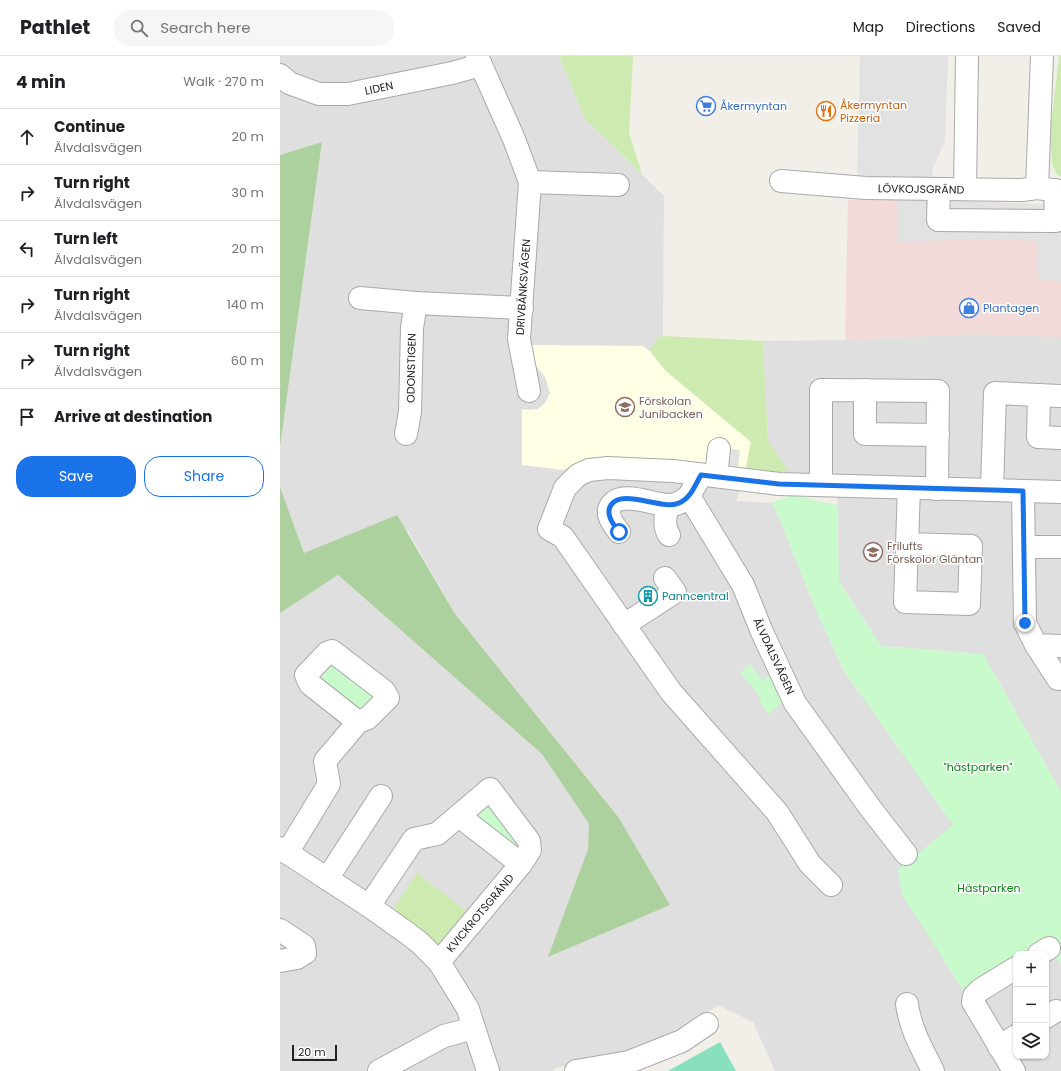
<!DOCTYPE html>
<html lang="en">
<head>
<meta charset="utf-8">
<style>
  :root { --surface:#fff; --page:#f6f6f6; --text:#202124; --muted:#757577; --line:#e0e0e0; --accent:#1a73e8 }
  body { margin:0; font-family:Poppins,sans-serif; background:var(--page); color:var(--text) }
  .controls { position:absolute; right:12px; bottom:12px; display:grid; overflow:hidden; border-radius:8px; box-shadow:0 1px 3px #0004 }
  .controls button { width:36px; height:36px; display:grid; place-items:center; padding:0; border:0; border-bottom:1px solid var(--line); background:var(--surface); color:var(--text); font:20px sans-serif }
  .scale { position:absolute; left:12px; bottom:10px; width:45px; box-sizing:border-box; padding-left:4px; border:2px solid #222; border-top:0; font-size:11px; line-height:14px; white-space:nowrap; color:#222; -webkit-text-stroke:3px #fff; paint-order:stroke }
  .stop { position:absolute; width:12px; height:12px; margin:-9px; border:3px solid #1a73e8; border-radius:50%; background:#fff }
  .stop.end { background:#1a73e8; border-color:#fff; box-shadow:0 1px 4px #0008 }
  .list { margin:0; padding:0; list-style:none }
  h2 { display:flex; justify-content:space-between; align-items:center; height:52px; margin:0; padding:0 16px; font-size:17px }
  h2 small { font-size:13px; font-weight:400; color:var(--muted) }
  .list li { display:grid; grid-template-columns:26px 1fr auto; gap:12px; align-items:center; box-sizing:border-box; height:56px; padding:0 16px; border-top:1px solid var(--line) }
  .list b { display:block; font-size:15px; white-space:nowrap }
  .list p { margin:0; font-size:13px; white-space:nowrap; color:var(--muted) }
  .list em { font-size:13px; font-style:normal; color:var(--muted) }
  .actions { display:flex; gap:8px; padding:12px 16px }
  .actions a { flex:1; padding:9px 0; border:1px solid var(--accent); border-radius:16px; text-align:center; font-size:14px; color:var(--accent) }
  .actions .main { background:var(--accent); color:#fff }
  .icon { flex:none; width:22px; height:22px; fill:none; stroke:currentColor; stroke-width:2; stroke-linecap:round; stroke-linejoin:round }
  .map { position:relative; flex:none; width:781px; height:1015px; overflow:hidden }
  header { display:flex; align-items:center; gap:24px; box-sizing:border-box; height:56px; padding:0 20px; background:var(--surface); border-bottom:1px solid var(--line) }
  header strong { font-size:19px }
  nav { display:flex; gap:22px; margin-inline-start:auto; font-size:14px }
  .search { width:280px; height:36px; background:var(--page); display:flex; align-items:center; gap:10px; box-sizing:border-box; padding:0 14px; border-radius:16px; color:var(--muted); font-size:15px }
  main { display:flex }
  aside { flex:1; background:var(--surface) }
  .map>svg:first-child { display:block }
  .residential { fill:#e0dfdf }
  .commercial { fill:#f2dad9 }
  .education { fill:#ffffe5 }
  .grass { fill:#cdebb0 }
  .forest { fill:#add19e }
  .park { fill:#c8facc }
  .pitch { fill:#88e0be }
  .parking { fill:#e2e2e2 }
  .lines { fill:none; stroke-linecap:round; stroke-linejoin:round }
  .minor-casing { stroke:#a9a9a9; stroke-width:24 }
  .minor { stroke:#fff; stroke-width:22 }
  .route { stroke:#1a73e8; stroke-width:5 }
  .labels { text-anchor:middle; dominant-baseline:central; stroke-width:3; stroke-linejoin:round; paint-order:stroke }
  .street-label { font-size:11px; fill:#222; stroke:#fff }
  .food-label { font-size:11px; fill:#c56008; stroke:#fff; text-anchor:start }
  .shop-label { font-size:11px; fill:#366cbe; stroke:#fff; text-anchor:start }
  .education-label { font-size:11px; fill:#785e54; stroke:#fff; text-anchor:start }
  .culture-label { font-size:11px; fill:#0d838f; stroke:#fff; text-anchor:start }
  .park-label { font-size:11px; fill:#0c8416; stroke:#fff }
</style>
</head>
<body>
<header>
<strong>Pathlet</strong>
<div class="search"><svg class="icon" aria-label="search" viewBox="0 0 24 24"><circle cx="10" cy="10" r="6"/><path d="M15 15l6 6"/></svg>Search here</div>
<nav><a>Map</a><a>Directions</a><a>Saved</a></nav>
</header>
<main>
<aside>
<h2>4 min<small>Walk · 270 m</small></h2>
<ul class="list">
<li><svg class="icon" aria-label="ahead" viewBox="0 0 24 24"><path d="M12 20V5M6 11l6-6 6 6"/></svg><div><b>Continue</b><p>Älvdalsvägen</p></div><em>20 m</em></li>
<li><svg class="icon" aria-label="right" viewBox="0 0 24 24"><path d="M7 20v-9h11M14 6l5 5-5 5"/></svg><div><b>Turn right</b><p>Älvdalsvägen</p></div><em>30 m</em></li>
<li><svg class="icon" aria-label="left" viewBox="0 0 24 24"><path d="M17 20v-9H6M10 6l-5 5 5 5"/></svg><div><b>Turn left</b><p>Älvdalsvägen</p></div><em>20 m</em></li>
<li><svg class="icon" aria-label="right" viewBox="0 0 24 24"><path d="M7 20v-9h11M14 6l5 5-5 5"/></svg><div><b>Turn right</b><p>Älvdalsvägen</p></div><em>140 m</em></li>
<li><svg class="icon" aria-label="right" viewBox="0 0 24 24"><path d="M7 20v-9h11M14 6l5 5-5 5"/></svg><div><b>Turn right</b><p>Älvdalsvägen</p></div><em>60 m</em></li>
<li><svg class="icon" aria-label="arrive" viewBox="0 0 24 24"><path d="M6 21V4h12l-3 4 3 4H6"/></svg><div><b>Arrive at destination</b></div></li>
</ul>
<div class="actions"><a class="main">Save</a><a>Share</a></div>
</aside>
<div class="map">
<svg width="781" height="1015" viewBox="0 0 781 1015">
  <rect width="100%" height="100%" fill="#f2efe9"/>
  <!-- residential -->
  <g class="residential">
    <path d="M0,0H279L305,63L384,140L383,280L377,282L370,295L465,416L456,445L491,447L498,459L536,554L564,615L674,769L618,814L736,910V1000H766V898L769,892L781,909V1015H495L473,966L438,949L378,992L276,1012L274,1015H0V557L58,519L262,698L309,768L308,793L269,901L339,762L175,558L128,475L24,497L0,431V391L42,87L0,99Z"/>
    <path d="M693,278L781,281V736L703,598L601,590L559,526L557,430L516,428L488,385L483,285L565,284Z"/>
  </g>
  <!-- commercial -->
  <path class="commercial" d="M635,143L781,149V281L693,278L565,284L568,144Z"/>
  <!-- education -->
  <path class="education" d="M248,289L362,290L370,295L386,315L471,386L465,416L302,407L283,414L242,409V353L250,354L258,353L265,347L270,337L265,321L251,304Z"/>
  <!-- grass -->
  <g class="grass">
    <path d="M279,0H353L349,77L362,118L305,63Z"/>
    <path d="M779,0H781V121L776,117L772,108L770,77Z"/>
    <path d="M383,280L483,285L488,385L509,416H465L471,386L386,315L370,295L377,282Z"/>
    <path d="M137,817L194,861L162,899L111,856Z"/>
  </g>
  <!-- forest -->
  <g class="forest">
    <path d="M42,86L0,391V99Z"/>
    <path d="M0,431L24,497L117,459L175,558L339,762L390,849L268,901L308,793L309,768L262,698L58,519L0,557Z"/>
  </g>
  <!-- park -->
  <g class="park">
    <path d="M512,439L557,449L559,526L601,590L703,598L781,736V909L769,892L758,898H736V910L685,937L622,839L618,814L673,769L564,615L536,554L498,459L491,447Z"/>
    <path d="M46,601L100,640L83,659L34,624Z"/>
    <path d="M470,608L483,624L489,619L498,630L494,633L504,645L489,658L479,646L482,643L460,617Z"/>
    <path d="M207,743L245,790L240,798L189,762Z"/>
  </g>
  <!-- pitch -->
  <path class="pitch" d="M440,986L456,1015H388Z"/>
  <!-- parking -->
  <g class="parking">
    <path d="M580,0H668L665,85L653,112L652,125L577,123Z"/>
    <path d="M618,143L781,149V225L757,224V185L730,183L618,185Z"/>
    <path d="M450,393L460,394L458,411L448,409Z"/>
    <path d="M125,807L136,814L110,852L99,845Z"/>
  </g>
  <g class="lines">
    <defs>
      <g id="minor">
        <path d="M197,0L234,83L250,126L239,283L249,335"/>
        <path d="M0,19L9,27L39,38H68L172,17L201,9"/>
        <path d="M501,125L586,132L742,134L757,132L781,135"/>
        <path d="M250,126L338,129"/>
        <path d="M757,132L762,0"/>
        <path d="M659,133L658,164L772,165H776L775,134"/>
        <path d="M685,133L687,0"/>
        <path d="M80,242L136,247"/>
        <path d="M585,334V378L658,379"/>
        <path d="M759,339L758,381L781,382"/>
        <path d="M126,378L130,356L132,272L136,247L242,252"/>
        <path d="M421,419L409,440L463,529L482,576L515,647L591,753L626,798"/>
        <path d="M436,420L439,393"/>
        <path d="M541,429V334L658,335L657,433"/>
        <path d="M712,434L715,337L781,340"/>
        <path d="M743,435L745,567L756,589L781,590"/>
        <path d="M388,449C385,459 383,470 389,479"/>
        <path d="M339,476C333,468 324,457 332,448C344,434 375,450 390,449C398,449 403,445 409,440"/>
        <path d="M627,488L691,490L689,548L625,546L629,432"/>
        <path d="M744,491H781"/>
        <path d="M344,569L395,536L385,522"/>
        <path d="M756,589L778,623"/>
        <path d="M52,595L104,635L108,642L88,662L78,666L30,628L26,619L47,597Z"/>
        <path d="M179,760L241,808"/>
        <path d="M0,792L89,850L127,877L140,887L159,906L188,953L194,972"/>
        <path d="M7,797L49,728L45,705L78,666"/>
        <path d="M47,823L101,740"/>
        <path d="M551,829L530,808L497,756L391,636L283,481L269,473L285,432L298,419L309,414L328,412L393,415L499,428L781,436"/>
        <path d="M89,850L134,783L157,778L210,733L249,785L250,794L241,808L159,906"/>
        <path d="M0,874L24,890L25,897L17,902L0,905"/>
        <path d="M759,898L769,892"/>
        <path d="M627,948C630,972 642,993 653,1015"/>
        <path d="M766,961L776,955"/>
        <path d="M719,991L736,980"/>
        <path d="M99,1015L164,980L194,972L208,1015"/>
        <path d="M296,1015L349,1006L402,985L427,968"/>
        <path d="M734,1015L693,946L694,940L700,934L736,912"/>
      </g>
    </defs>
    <!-- minor casing -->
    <use href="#minor" class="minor-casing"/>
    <!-- minor -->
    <use href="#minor" class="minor"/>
  </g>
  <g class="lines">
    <!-- route -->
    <path class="route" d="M339,476C333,468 325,458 331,449C342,432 384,455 399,447C411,442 415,429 421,419L499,428L743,435L745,567"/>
  </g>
  <!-- icons -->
  <defs>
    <symbol id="supermarket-ring" viewBox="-11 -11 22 22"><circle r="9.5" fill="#fff" stroke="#3f7fe0" stroke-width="1.5"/><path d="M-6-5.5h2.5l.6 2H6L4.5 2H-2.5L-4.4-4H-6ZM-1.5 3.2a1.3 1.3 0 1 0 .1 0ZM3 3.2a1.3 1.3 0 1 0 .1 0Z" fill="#3f7fe0"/></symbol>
    <symbol id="restaurant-ring" viewBox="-11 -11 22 22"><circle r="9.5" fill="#fff" stroke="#e8710a" stroke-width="1.5"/><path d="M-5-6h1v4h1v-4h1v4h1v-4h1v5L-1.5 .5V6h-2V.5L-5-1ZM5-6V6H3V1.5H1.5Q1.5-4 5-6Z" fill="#e8710a"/></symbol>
    <symbol id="shop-ring" viewBox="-11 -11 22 22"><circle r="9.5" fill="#fff" stroke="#3f7fe0" stroke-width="1.5"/><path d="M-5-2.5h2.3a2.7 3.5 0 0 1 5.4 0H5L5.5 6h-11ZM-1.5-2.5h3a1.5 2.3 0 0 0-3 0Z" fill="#3f7fe0"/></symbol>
    <symbol id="school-ring" viewBox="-11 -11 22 22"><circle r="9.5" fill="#fff" stroke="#8d6e63" stroke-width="1.5"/><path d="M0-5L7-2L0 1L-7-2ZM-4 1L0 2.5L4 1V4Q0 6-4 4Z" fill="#8d6e63"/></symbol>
    <symbol id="building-ring" viewBox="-11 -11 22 22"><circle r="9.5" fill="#fff" stroke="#0f9aa8" stroke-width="1.5"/><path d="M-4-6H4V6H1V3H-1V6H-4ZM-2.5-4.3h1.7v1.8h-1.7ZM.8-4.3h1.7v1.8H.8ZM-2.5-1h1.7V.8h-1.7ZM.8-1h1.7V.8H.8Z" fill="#0f9aa8"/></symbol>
  </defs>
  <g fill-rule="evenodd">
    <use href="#supermarket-ring" x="415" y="39" width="22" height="22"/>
    <use href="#restaurant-ring" x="535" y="44" width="22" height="22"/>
    <use href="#shop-ring" x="678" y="241" width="22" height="22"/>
    <use href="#school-ring" x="334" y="340" width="22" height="22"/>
    <use href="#school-ring" x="582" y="485" width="22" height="22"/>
    <use href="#building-ring" x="357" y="529" width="22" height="22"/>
  </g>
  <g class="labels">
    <!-- street labels -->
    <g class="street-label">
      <text transform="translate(99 32) rotate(-12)">LIDEN</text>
      <text transform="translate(641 133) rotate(1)">LÖVKOJSGRÄND</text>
      <text transform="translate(243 231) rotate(-86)">DRIVBÄNKSVÄGEN</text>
      <text transform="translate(131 312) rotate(-89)">ODONSTIGEN</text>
      <text transform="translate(494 600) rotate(65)">ÄLVDALSVÄGEN</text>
      <text transform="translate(200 857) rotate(-50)">KVICKROTSGRÄND</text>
    </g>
    <!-- food labels -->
    <g class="food-label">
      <text x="560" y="49">Åkermyntan<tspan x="560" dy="13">Pizzeria</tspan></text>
    </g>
    <!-- shop labels -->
    <g class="shop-label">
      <text x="440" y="50">Åkermyntan</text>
      <text x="703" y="252">Plantagen</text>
    </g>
    <!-- education labels -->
    <g class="education-label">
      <text x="359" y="345">Förskolan<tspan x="359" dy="13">Junibacken</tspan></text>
      <text x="607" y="490">Frilufts<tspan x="607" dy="13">Förskolor Gläntan</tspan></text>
    </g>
    <!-- culture labels -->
    <g class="culture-label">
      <text x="382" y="540">Panncentral</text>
    </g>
    <!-- park labels -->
    <g class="park-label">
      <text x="698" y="711">"hästparken"</text>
      <text x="709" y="832">Hästparken</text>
    </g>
  </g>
</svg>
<div class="controls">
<button>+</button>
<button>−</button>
<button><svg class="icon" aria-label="layers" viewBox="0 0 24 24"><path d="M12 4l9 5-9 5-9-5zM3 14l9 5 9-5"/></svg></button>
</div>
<div class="scale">20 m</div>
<div class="stop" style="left:339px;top:476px"></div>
<div class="stop end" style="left:745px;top:567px"></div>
</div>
</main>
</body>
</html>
